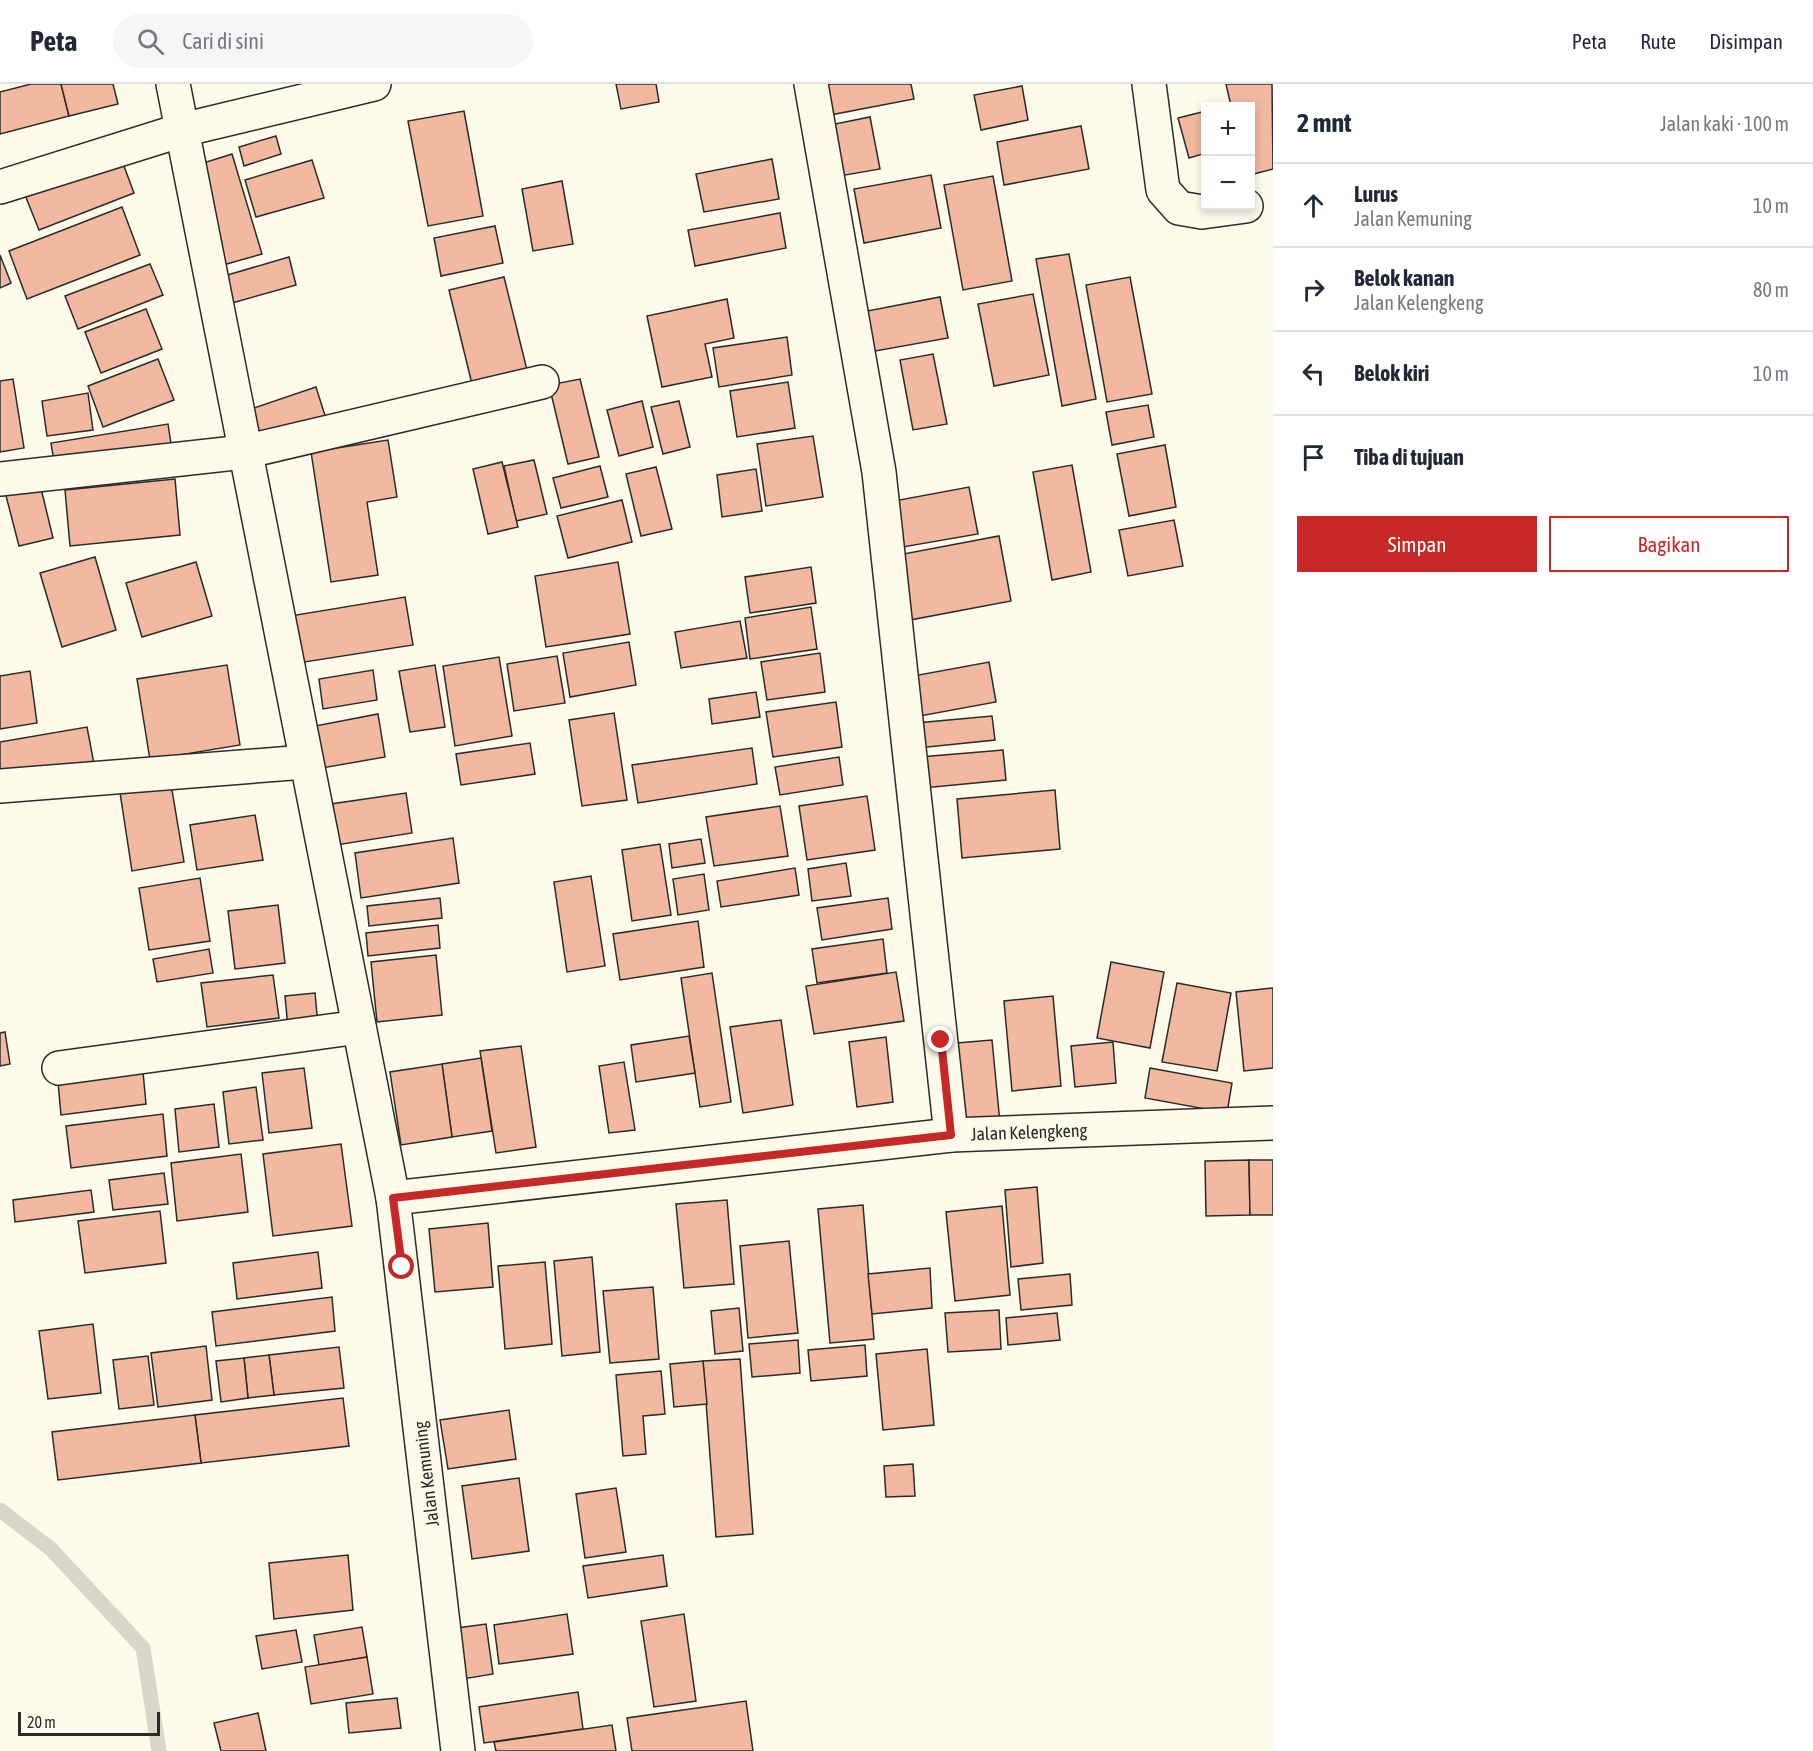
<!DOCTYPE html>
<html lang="id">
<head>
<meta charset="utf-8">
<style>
  :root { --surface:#fff; --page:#f6f6f7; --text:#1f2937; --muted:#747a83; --line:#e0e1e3; --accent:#c62828 }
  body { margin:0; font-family:"Asap Condensed",sans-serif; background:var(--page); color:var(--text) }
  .controls { position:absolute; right:18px; top:18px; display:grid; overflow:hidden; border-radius:0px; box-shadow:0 3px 9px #0003 }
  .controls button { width:54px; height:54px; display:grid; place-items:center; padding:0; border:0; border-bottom:2px solid var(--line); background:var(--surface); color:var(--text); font:30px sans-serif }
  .scale { position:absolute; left:18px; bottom:15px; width:142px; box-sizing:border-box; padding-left:6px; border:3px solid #2b2b2b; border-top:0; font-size:16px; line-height:21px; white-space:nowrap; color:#2b2b2b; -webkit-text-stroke:4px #fdfbea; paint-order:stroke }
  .stop { position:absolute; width:18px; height:18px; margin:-14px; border:4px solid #c62828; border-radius:50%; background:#fff }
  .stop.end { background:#c62828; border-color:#fff; box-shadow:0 2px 6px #0008 }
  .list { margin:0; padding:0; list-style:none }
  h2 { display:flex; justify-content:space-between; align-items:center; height:78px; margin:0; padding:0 24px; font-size:26px }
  h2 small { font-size:20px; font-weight:400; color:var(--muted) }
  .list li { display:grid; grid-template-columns:39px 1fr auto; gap:18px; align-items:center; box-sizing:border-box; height:84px; padding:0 24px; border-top:2px solid var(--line) }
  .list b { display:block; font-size:22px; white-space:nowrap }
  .list p { margin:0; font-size:20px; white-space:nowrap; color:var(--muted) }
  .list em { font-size:20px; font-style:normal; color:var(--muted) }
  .actions { display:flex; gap:12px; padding:18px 24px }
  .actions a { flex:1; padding:14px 0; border:2px solid var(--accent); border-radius:0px; text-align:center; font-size:21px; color:var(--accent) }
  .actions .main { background:var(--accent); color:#fff }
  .icon { flex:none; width:33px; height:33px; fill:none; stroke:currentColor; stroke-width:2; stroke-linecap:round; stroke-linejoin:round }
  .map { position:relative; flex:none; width:1273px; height:1667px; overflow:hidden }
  header { display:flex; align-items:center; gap:36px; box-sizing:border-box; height:84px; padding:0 30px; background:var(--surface); border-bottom:2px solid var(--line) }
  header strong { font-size:28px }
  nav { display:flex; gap:33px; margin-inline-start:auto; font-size:21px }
  .search { width:420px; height:54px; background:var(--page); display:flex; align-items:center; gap:15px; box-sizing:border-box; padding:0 21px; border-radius:33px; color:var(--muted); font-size:22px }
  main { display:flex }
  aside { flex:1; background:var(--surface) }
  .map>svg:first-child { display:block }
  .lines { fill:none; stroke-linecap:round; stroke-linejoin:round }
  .stream { stroke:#d8d7c9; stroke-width:15 }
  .building { fill:#f2b8a0; stroke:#2b2b2b; stroke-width:1.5 }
  .minor-casing { stroke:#2b2b2b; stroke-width:36 }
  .minor { stroke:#fdfbea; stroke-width:33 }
  .route { stroke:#c62828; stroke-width:8 }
  .labels { text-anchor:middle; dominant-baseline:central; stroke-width:4.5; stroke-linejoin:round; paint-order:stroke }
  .street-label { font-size:18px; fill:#2b2b2b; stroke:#fdfbea }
</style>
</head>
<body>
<header>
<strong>Peta</strong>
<div class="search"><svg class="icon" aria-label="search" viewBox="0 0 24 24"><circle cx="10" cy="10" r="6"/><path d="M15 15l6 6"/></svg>Cari di sini</div>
<nav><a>Peta</a><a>Rute</a><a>Disimpan</a></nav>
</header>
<main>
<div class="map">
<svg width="1273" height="1667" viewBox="0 0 1273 1667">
  <rect width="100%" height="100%" fill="#fdfbea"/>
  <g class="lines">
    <!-- stream -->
    <path class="stream" d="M0,1426L51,1465L143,1564L159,1667"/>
  </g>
  <!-- building -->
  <g class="building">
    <path d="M31,0H61L69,32L0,50V8Z"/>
    <path d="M61,0H113L118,20L69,32Z"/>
    <path d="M616,0H656L659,18L621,25Z"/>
    <path d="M824,0H911L914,15L830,31Z"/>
    <path d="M1226,0H1272L1273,85L1250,91V22H1231Z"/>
    <path d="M1022,2L1028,36L981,46L974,11Z"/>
    <path d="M464,27L483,132L428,142L408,37Z"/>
    <path d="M1206,27V69L1189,74L1178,34Z"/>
    <path d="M870,33L880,85L834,93L825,42Z"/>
    <path d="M1081,42L1089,85L1004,101L997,58Z"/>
    <path d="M276,52L281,70L244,82L239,63Z"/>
    <path d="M232,70L262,170L223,181L194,82Z"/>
    <path d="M121,74L134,109L39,146L25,111Z"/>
    <path d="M772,75L779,115L704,128L696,90Z"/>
    <path d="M312,76L324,114L256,133L245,96Z"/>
    <path d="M931,91L941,144L864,159L854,105Z"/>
    <path d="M993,92L1012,197L963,206L944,101Z"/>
    <path d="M562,97L573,160L533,167L522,105Z"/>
    <path d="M122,123L140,171L27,215L9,167Z"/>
    <path d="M780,129L786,164L695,182L688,146Z"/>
    <path d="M495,142L503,179L441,192L434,154Z"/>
    <path d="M1069,170L1096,315L1062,322L1036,175Z"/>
    <path d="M0,171L11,199L0,204Z"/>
    <path d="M289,173L296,201L232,219L224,192Z"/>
    <path d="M150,180L163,211L78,245L65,212Z"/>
    <path d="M504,193L527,286L472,300L449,206Z"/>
    <path d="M1130,193L1152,310L1107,318L1086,201Z"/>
    <path d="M1033,210L1049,291L994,302L978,220Z"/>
    <path d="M940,213L948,254L870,268L862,228Z"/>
    <path d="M727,215L734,254L705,260L712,293L662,303L647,232Z"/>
    <path d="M146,225L162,265L101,289L85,248Z"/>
    <path d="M787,253L792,291L719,303L713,264Z"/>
    <path d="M933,270L947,340L913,346L900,276Z"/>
    <path d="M158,275L174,316L103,343L88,302Z"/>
    <path d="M13,295L24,364L0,368V297Z"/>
    <path d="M580,295L599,373L568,380L549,301Z"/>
    <path d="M788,298L795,344L737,353L730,307Z"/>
    <path d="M316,303L327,338L262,360L251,325Z"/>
    <path d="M88,309L93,346L47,352L42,317Z"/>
    <path d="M642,317L653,363L619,372L607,326Z"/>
    <path d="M679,317L690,363L663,370L651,323Z"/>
    <path d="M1148,321L1154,353L1112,361L1106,328Z"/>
    <path d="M168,340L172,366L55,384L51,359Z"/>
    <path d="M813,352L823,413L766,422L757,360Z"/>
    <path d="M388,356L397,413L367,418L378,491L331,498L311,368Z"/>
    <path d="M1165,361L1176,423L1129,432L1117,370Z"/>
    <path d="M534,376L547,430L516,437L504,382Z"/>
    <path d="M502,378L518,443L488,450L473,385Z"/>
    <path d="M1072,381L1091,488L1052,496L1033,388Z"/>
    <path d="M600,382L608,413L561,424L553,394Z"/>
    <path d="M656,383L672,445L641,452L626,390Z"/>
    <path d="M756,385L762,427L722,433L717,391Z"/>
    <path d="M175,395L180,451L70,462L65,406Z"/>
    <path d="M39,396L53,454L19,462L4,404Z"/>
    <path d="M969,403L978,450L903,463L894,417Z"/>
    <path d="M622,416L632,458L568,474L557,432Z"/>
    <path d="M1174,436L1183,482L1128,492L1119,446Z"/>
    <path d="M999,452L1011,517L910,536L898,471Z"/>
    <path d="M95,473L116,546L62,563L40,489Z"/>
    <path d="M196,478L212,532L142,553L126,499Z"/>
    <path d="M618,478L630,550L546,563L535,492Z"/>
    <path d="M811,483L816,519L750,529L745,493Z"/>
    <path d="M405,513L413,561L292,580L284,533Z"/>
    <path d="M811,523L817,565L750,575L745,534Z"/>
    <path d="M740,537L747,574L681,584L675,548Z"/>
    <path d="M629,558L636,601L570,613L563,569Z"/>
    <path d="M820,569L825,608L767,616L761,578Z"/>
    <path d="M557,572L565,619L514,627L507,580Z"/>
    <path d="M499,573L512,652L455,662L443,582Z"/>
    <path d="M989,578L996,618L920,632L913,592Z"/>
    <path d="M227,581L240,661L150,676L137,595Z"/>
    <path d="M435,581L445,643L410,648L399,587Z"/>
    <path d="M373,586L377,616L323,625L319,595Z"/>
    <path d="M30,587L37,639L0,645V592Z"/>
    <path d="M756,608L760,633L712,640L709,615Z"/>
    <path d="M836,618L842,663L773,673L766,628Z"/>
    <path d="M614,629L627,716L582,722L569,636Z"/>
    <path d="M378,630L385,673L322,684L315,642Z"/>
    <path d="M992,632L995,656L918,664L916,639Z"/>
    <path d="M87,643L94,680L0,695V658Z"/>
    <path d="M530,659L535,690L461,701L456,670Z"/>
    <path d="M752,664L757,700L638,719L632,681Z"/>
    <path d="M1003,666L1006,696L923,704L920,673Z"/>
    <path d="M839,673L843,701L780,711L775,683Z"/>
    <path d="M170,694L184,778L132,787L119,702Z"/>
    <path d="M1055,706L1060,765L962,774L957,715Z"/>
    <path d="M406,709L412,749L330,762L324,721Z"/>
    <path d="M867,712L875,766L807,776L799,722Z"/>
    <path d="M780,722L788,772L714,782L706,733Z"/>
    <path d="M255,731L263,776L197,786L190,741Z"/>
    <path d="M453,754L459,799L361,814L355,769Z"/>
    <path d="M701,755L705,779L672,784L669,760Z"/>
    <path d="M660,760L671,831L632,837L622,766Z"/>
    <path d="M846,779L851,812L812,817L808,785Z"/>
    <path d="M795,784L799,811L721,823L717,797Z"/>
    <path d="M704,790L709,826L678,831L673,795Z"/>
    <path d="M591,792L605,882L567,888L554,798Z"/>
    <path d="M200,794L210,857L149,866L139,804Z"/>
    <path d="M440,814L442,834L369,842L367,822Z"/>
    <path d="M888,814L892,845L822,856L817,824Z"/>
    <path d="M278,821L285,879L235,885L228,827Z"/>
    <path d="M698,837L704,883L620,896L613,850Z"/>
    <path d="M438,841L440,864L368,872L366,849Z"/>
    <path d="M883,855L887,889L817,899L812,865Z"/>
    <path d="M209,865L213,889L157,898L153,875Z"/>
    <path d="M436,871L442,931L377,938L371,878Z"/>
    <path d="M1111,878L1164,888L1150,964L1097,954Z"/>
    <path d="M896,888L904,937L814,950L806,902Z"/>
    <path d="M712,889L731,1018L700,1023L681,894Z"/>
    <path d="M273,891L279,934L207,943L201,899Z"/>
    <path d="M1177,899L1231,909L1217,987L1162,978Z"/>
    <path d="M1273,904V984L1244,987L1236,908Z"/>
    <path d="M315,909L318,941L288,944L285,912Z"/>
    <path d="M1053,912L1061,1002L1012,1007L1004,917Z"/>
    <path d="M781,936L793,1021L743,1029L730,943Z"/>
    <path d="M5,948L10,980L0,982V949Z"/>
    <path d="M689,952L695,989L636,998L631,961Z"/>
    <path d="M886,953L893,1018L857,1023L849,958Z"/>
    <path d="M992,956L1000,1039L952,1044L945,960Z"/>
    <path d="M1113,958L1116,999L1075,1003L1071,962Z"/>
    <path d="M521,962L536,1063L496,1069L480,967Z"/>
    <path d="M481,974L492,1047L452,1053L442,980Z"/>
    <path d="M624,978L635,1046L609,1049L599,982Z"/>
    <path d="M442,980L452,1053L401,1061L390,988Z"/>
    <path d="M304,984L312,1044L269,1049L262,989Z"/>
    <path d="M1150,984L1232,999L1227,1029L1145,1014Z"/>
    <path d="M143,988L146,1020L61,1031L58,998Z"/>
    <path d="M256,1003L263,1056L229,1060L223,1008Z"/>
    <path d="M214,1020L219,1063L179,1068L175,1025Z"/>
    <path d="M163,1030L167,1072L71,1084L66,1042Z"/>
    <path d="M341,1060L352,1142L273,1152L263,1070Z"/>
    <path d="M241,1070L248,1128L177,1137L171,1079Z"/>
    <path d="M1249,1076L1250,1131L1206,1132L1205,1077Z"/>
    <path d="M1249,1076H1273V1131H1250Z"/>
    <path d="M164,1089L168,1120L113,1126L109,1096Z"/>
    <path d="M1037,1103L1043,1179L1011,1183L1005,1106Z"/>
    <path d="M91,1106L94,1128L15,1138L13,1116Z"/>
    <path d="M727,1116L734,1200L684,1204L676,1120Z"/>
    <path d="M863,1121L874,1255L830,1259L818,1125Z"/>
    <path d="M1002,1122L1010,1211L955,1217L946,1128Z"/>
    <path d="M160,1127L166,1179L85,1189L78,1137Z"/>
    <path d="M488,1139L493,1203L435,1208L429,1145Z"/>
    <path d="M789,1157L798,1249L748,1254L740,1162Z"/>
    <path d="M318,1168L322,1204L237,1215L233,1179Z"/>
    <path d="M592,1173L600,1268L562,1272L554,1177Z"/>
    <path d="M545,1178L552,1260L505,1265L498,1182Z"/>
    <path d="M930,1184L932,1224L872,1230L868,1190Z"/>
    <path d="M1070,1190L1072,1221L1021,1226L1018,1195Z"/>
    <path d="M653,1203L659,1275L610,1279L603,1207Z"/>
    <path d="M332,1213L335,1247L216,1262L212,1228Z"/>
    <path d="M739,1224L743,1267L715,1270L711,1227Z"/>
    <path d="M999,1226L1001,1265L948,1268L945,1229Z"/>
    <path d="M1057,1229L1060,1256L1008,1261L1006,1234Z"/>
    <path d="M93,1240L101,1309L48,1315L39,1247Z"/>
    <path d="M798,1256L800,1289L752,1293L749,1260Z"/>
    <path d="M865,1261L867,1292L811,1297L808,1266Z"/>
    <path d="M206,1262L212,1316L158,1323L151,1269Z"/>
    <path d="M339,1263L344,1304L274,1311L269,1271Z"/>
    <path d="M927,1265L934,1341L883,1346L876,1270Z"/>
    <path d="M269,1271L274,1311L248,1314L244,1274Z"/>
    <path d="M148,1272L154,1321L119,1325L113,1276Z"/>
    <path d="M244,1274L248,1314L221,1318L216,1277Z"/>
    <path d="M740,1275L753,1450L716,1453L703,1277Z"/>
    <path d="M703,1277L707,1320L674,1323L670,1280Z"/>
    <path d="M661,1287L665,1330L643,1332L646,1370L623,1372L616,1291Z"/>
    <path d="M343,1314L349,1362L201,1379L195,1331Z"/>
    <path d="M509,1326L516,1375L448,1385L440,1336Z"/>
    <path d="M195,1331L201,1379L58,1396L52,1348Z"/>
    <path d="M913,1380L915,1412L886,1413L884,1382Z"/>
    <path d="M519,1394L529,1467L472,1475L462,1402Z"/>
    <path d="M616,1404L626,1468L585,1474L576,1410Z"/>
    <path d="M348,1471L353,1526L274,1535L269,1479Z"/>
    <path d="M663,1471L667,1502L588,1514L583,1482Z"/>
    <path d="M567,1530L573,1570L499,1580L494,1541Z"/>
    <path d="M684,1530L696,1617L654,1623L641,1537Z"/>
    <path d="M486,1540L493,1590L457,1596L450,1545Z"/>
    <path d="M362,1543L367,1573L319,1581L314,1551Z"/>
    <path d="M296,1546L302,1578L262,1585L256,1552Z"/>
    <path d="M367,1573L373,1610L311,1620L305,1583Z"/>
    <path d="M578,1608L583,1645L484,1659L479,1623Z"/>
    <path d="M397,1614L401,1644L349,1649L346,1619Z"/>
    <path d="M746,1617L753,1667H632L627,1634Z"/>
    <path d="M258,1629L266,1667H221L214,1639Z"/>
    <path d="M612,1641L616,1667H496L494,1658Z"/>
  </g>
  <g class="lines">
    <defs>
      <g id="minor">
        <path d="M173,0L393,1114L458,1667"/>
        <path d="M811,0L879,388L951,1051"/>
        <path d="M1149,0L1163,106L1179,124L1202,128L1246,122"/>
        <path d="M0,103L182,46L374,0"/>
        <path d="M0,395L244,368L542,298"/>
        <path d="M0,702L305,678"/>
        <path d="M59,984L359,943"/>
        <path d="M393,1114L951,1051L1273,1039"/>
      </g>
    </defs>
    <!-- minor casing -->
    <use href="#minor" class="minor-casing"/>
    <!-- minor -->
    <use href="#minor" class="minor"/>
  </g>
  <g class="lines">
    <!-- route -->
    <path class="route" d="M402,1183L393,1114L951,1051L941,956"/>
  </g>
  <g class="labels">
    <!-- street labels -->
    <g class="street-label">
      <text transform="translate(1029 1048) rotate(-2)">Jalan Kelengkeng</text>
      <text transform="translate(426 1390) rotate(-97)">Jalan Kemuning</text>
    </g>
  </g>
</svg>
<div class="controls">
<button>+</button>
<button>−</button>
</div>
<div class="scale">20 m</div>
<div class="stop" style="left:402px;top:1183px"></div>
<div class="stop end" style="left:941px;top:956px"></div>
</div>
<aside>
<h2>2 mnt<small>Jalan kaki · 100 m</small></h2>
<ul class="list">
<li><svg class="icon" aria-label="ahead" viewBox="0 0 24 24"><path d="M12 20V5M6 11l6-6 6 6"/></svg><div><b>Lurus</b><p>Jalan Kemuning</p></div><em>10 m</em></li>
<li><svg class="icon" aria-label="right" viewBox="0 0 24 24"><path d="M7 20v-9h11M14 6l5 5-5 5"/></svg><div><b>Belok kanan</b><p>Jalan Kelengkeng</p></div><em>80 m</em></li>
<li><svg class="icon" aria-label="left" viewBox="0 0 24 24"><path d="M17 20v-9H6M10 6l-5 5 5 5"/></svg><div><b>Belok kiri</b></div><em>10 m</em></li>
<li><svg class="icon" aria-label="arrive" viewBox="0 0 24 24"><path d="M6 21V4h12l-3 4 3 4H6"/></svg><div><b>Tiba di tujuan</b></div></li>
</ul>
<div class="actions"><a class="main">Simpan</a><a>Bagikan</a></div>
</aside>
</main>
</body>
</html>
